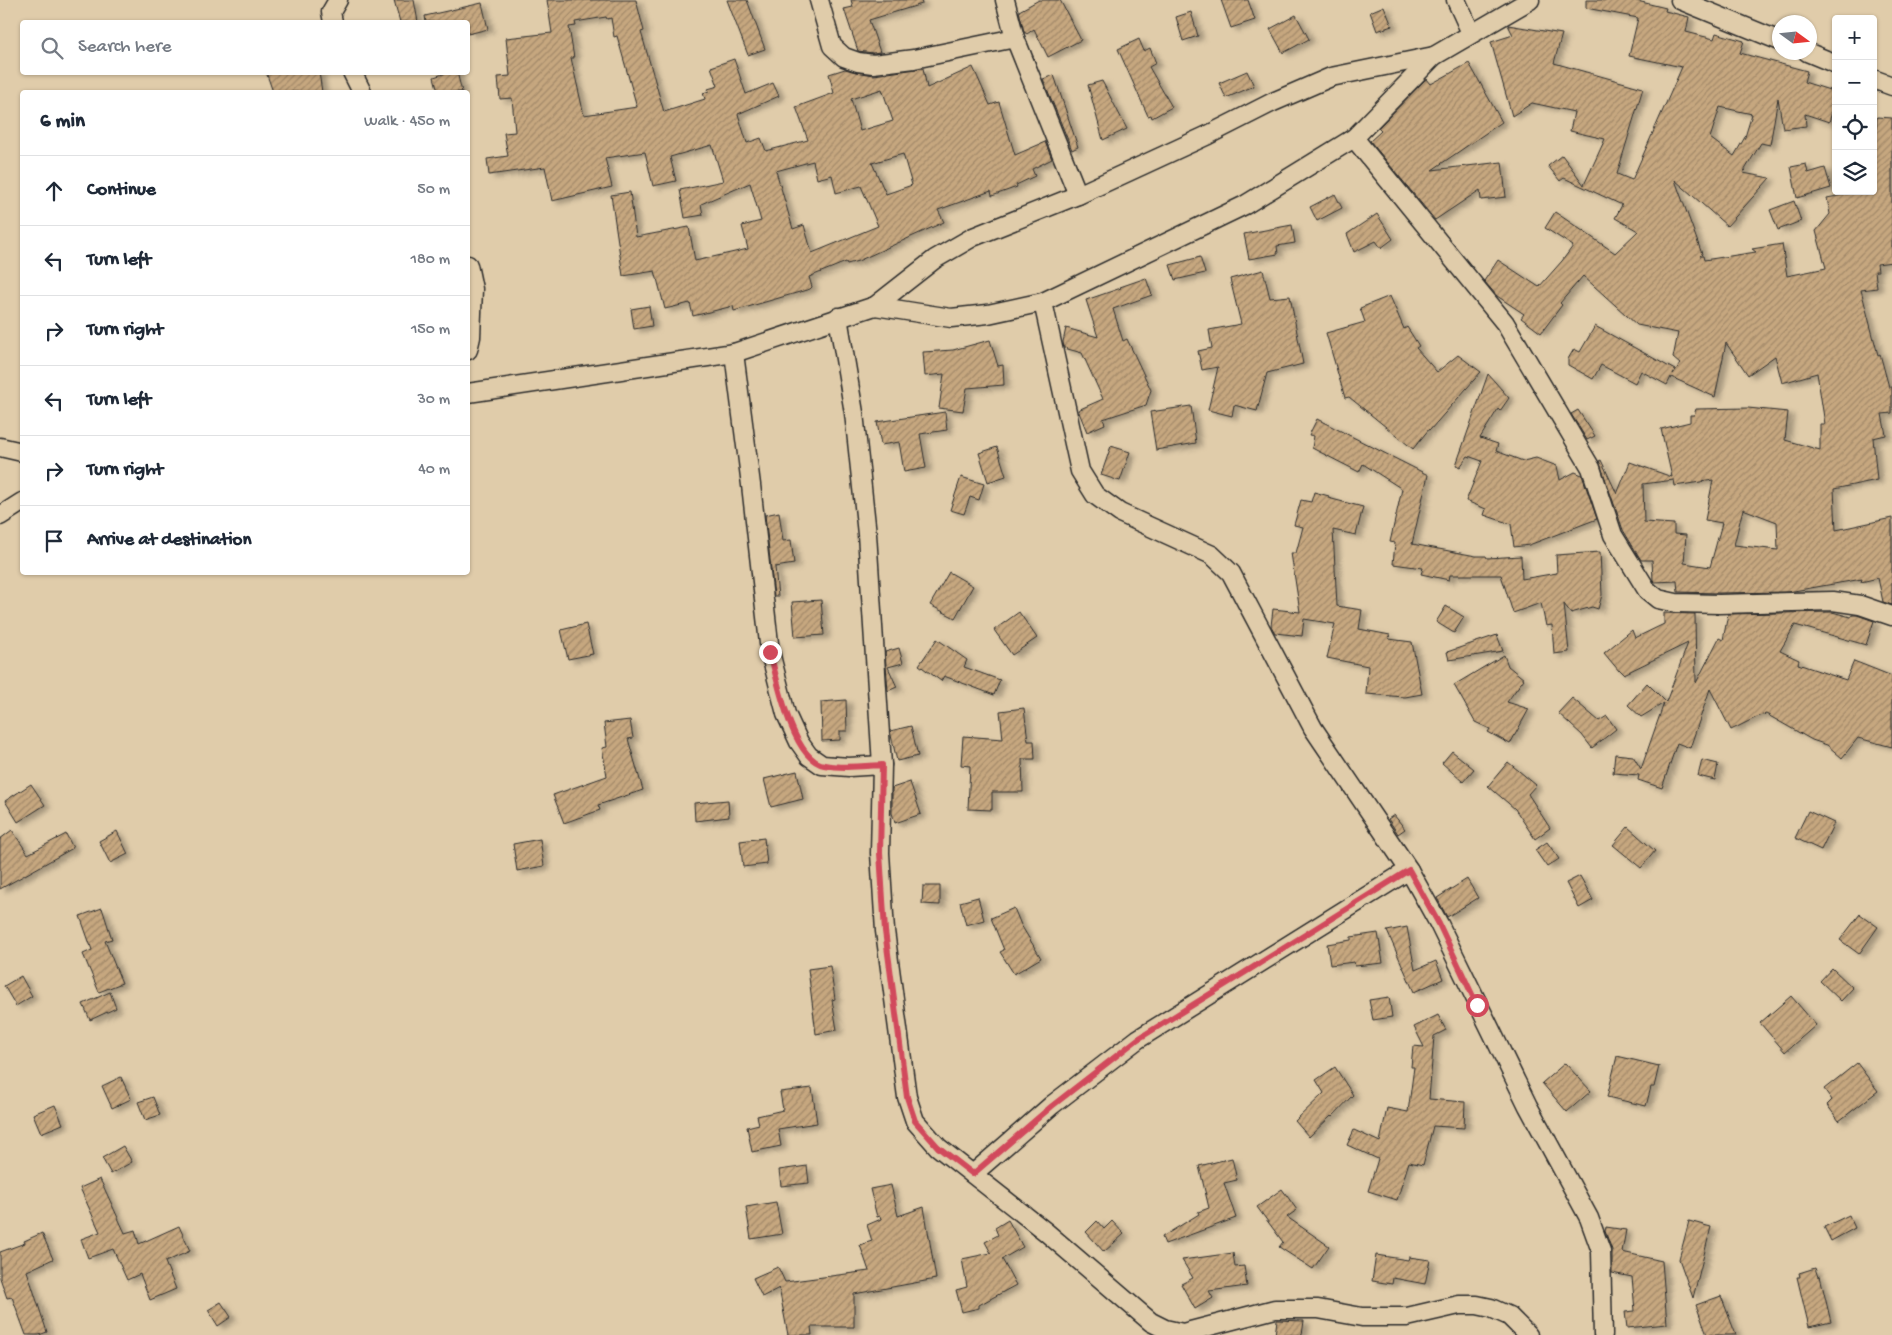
<!DOCTYPE html>
<html lang="en">
<head>
<meta charset="utf-8">
<style>
  :root { --surface:#fff; --page:#f6f6f7; --text:#1f2937; --muted:#747a83; --line:#e0e1e3 }
  body { margin:0; font-family:"Gochi Hand",sans-serif; background:var(--page); color:var(--text) }
  .controls { position:absolute; right:15px; top:15px; display:grid; overflow:hidden; border-radius:5px; box-shadow:0 1px 4px #0004 }
  .controls button { width:45px; height:45px; display:grid; place-items:center; padding:0; border:0; border-bottom:1px solid var(--line); background:var(--surface); color:var(--text); font:25px sans-serif }
  .compass { position:absolute; left:1772px; top:15px; width:45px; height:45px; border-radius:50%; background:var(--surface); box-shadow:0 1px 4px #0004; rotate:105deg }
  .stop { position:absolute; width:15px; height:15px; margin:-11px; border:4px solid #d1495b; border-radius:50%; background:#fff }
  .stop.end { background:#d1495b; border-color:#fff; box-shadow:0 1px 5px #0008 }
  .list { margin:0; padding:0; list-style:none }
  h2 { display:flex; justify-content:space-between; align-items:center; height:65px; margin:0; padding:0 20px; font-size:21px }
  h2 small { font-size:16px; font-weight:400; color:var(--muted) }
  .list li { display:grid; grid-template-columns:32px 1fr auto; gap:15px; align-items:center; box-sizing:border-box; height:70px; padding:0 20px; border-top:1px solid var(--line) }
  .list b { display:block; font-size:19px; white-space:nowrap }
  .list em { font-size:16px; font-style:normal; color:var(--muted) }
  .icon { flex:none; width:28px; height:28px; fill:none; stroke:currentColor; stroke-width:2; stroke-linecap:round; stroke-linejoin:round }
  .map { position:relative; flex:none; width:1892px; height:1335px; overflow:hidden }
  .search { position:absolute; background:var(--surface); box-shadow:0 1px 4px #0004; left:20px; top:20px; width:450px; height:55px; display:flex; align-items:center; gap:12px; box-sizing:border-box; padding:0 18px; border-radius:5px; color:var(--muted); font-size:19px }
  .panel { position:absolute; background:var(--surface); box-shadow:0 1px 4px #0004; left:20px; top:90px; width:450px; height:485px; border-radius:5px }
  .map>svg:first-child { display:block }
  .building { fill:url(#building-hatch); stroke:#2b2b2b; fill-rule:evenodd; filter:url(#shadow) }
  .lines { fill:none; stroke-linecap:round; stroke-linejoin:round }
  .street-casing { stroke:#2b2b2b; stroke-width:21 }
  .street { stroke:#e0ccaa; stroke-width:18 }
  .route { stroke:#d1495b; stroke-width:6 }
</style>
</head>
<body>
<div class="map">
<svg width="1892" height="1335" viewBox="0 0 1892 1335">
  <defs>
    <pattern id="building-hatch" width="6" height="6" patternUnits="userSpaceOnUse" patternTransform="scale(1.25)"><rect width="6" height="6" fill="#c6a77f"/><path d="M-1 1l2-2M0 6l6-6M5 7l2-2" fill="none" stroke="#a18868"/></pattern>
    <filter id="shadow"><feDropShadow dx="5.5" dy="3" stdDeviation="2.5" flood-color="#0004"/></filter>
  </defs>
  <rect width="100%" height="100%" fill="#e0ccaa"/>
  <filter id="ink" filterUnits="userSpaceOnUse"><feTurbulence type="fractalNoise" baseFrequency=".02" numOctaves="2"/><feDisplacementMap in="SourceGraphic" scale="10" xChannelSelector="R" yChannelSelector="G"/><feConvolveMatrix kernelMatrix="1 2 1 2 8 2 1 2 1" color-interpolation-filters="sRGB"/></filter>
  <g filter="url(#ink)">
    <!-- building -->
    <g class="building">
      <path d="M394,0H414L418,22H400Z"/>
      <path d="M547,0H636L644,31L641,32L664,112L705,99L703,93L709,91L708,89L718,86L711,67L734,59L746,94L773,83L779,96L738,114L747,143L761,138L766,151L808,140L796,107L834,93L829,74L845,69L856,72L874,75L923,68L927,88L973,67L990,105L999,102L1015,155L1045,142L1052,159L1032,169L1035,176L1016,185L1017,187L992,196L991,191L938,210L944,222L858,261L847,264L846,262L809,277L812,287L810,289L734,311L733,306L693,316L690,303L665,309L655,271L623,276L611,195L630,192L636,237L689,227L695,261L748,249L742,226L761,221L750,183L701,204L703,215L685,218L680,190L723,181L712,145L670,157L676,181L653,186L645,152L605,158L612,187L552,201L545,167L489,175L487,159L508,156L504,133L515,132L512,98L500,99L498,77L510,76L506,38L552,33ZM606,17L607,19L611,18L614,37L617,36L637,107L584,115L571,58H574L569,27L576,26L575,22ZM882,89L893,121L860,131L851,99ZM903,154L912,185L886,194L872,163ZM813,161L817,179L832,175L836,193L861,186L878,226L812,253L804,225L793,229L776,171Z"/>
      <path d="M727,0H747L765,49L748,55Z"/>
      <path d="M851,0H921L922,4L869,20L880,52L873,53L858,51L844,9L853,7Z"/>
      <path d="M1039,0H1060L1081,40L1048,57L1034,29L1027,34L1024,32L1019,11Z"/>
      <path d="M1221,0H1248L1255,20L1231,28Z"/>
      <path d="M1586,0H1633L1666,8L1665,11L1689,17L1686,32L1714,39L1716,33L1744,41L1740,53L1807,71L1804,82L1836,92V99L1829,122L1805,114L1806,126L1783,129L1778,98L1770,145L1761,143L1743,173L1770,178L1727,226L1675,180L1702,254L1700,256H1703L1704,260L1756,252L1752,249L1782,244L1787,276L1826,268L1816,231L1830,214L1827,198L1863,191H1873V147H1875L1877,117L1892,118V262L1877,264L1878,271H1875L1877,288L1861,290L1878,355L1880,354L1889,387H1892V413L1882,414L1886,435L1873,438L1877,480L1834,489L1836,530L1892,518V605L1883,602L1878,578L1861,582L1862,579L1788,592L1719,593L1678,592L1677,581L1655,582L1653,580L1652,560H1641L1623,530L1599,461L1601,460L1617,494L1630,462L1672,477L1661,429L1690,422V415H1694L1696,409L1748,408L1788,412L1785,440L1820,450V424H1825L1817,373L1782,383L1775,356L1748,375L1726,343L1715,397L1671,377L1667,385L1641,371L1635,383L1601,365L1593,379L1568,365V359L1574,349L1580,352L1595,326L1675,370L1673,374L1680,364L1673,358L1678,333L1637,325L1583,276L1560,303L1562,305L1541,333L1521,318L1524,314L1497,296L1484,281L1498,260L1539,287L1562,261L1573,246L1545,228L1555,212L1615,253L1638,231L1615,218L1622,205L1564,178L1560,181L1548,166L1562,155L1584,185L1605,139L1570,131L1574,112L1532,103L1512,116L1491,42L1513,35L1508,25L1562,34L1554,63L1643,88L1617,174L1632,180L1682,67L1629,56L1638,18L1586,8ZM1720,107L1752,114L1745,137L1734,156L1710,138ZM1674,480L1675,486L1713,480L1705,520L1722,523L1710,567L1684,563L1686,535L1674,534V524L1644,522L1643,484ZM1743,509L1777,522L1778,550L1734,545Z"/>
      <path d="M482,3L488,29L468,34V22H426L425,16Z"/>
      <path d="M1384,6L1392,26L1377,31L1370,12Z"/>
      <path d="M1191,12L1198,36L1183,41L1176,17Z"/>
      <path d="M1296,15L1309,39L1283,53L1270,29Z"/>
      <path d="M1139,39L1144,51L1150,48L1156,63L1149,67L1172,107L1152,118L1151,115L1148,116L1118,49Z"/>
      <path d="M1469,63L1502,122L1432,170L1502,162L1506,197L1481,200L1480,190L1435,220L1370,141L1381,131L1378,128L1425,80L1427,79L1431,84Z"/>
      <path d="M1247,71L1254,86L1226,98L1219,83Z"/>
      <path d="M266,72H319L322,92H273Z"/>
      <path d="M449,72H457L462,92H438L434,77Z"/>
      <path d="M1054,75L1078,147L1072,150L1043,79Z"/>
      <path d="M1102,81L1127,129L1103,140L1088,85Z"/>
      <path d="M1806,164L1808,173L1825,168L1831,188L1797,198L1791,167Z"/>
      <path d="M1335,194L1342,208L1317,221L1310,207Z"/>
      <path d="M1794,201L1801,221L1778,230L1770,210Z"/>
      <path d="M1377,214L1393,239L1381,248L1376,241L1354,252L1347,234Z"/>
      <path d="M1292,225L1295,243L1277,246L1278,254L1249,259L1244,234Z"/>
      <path d="M1200,257L1205,273L1175,280L1170,265Z"/>
      <path d="M1263,270L1270,298L1290,296L1303,364L1267,373L1257,411L1234,405L1232,416L1208,410L1218,367L1202,370L1198,351L1212,348L1209,330L1241,324L1230,279Z"/>
      <path d="M1146,278L1152,295L1113,309L1123,341L1127,339L1151,390L1146,405L1103,419L1105,424L1087,432L1078,410L1103,399L1082,353L1064,348L1063,342L1066,328L1098,337L1086,300L1121,288L1120,287Z"/>
      <path d="M1390,296L1404,329L1407,327L1419,346L1416,348L1437,372L1458,355L1481,372L1430,430L1429,429L1413,449L1349,397L1345,398L1326,333L1365,322L1360,308Z"/>
      <path d="M649,306L652,326L634,329L631,309Z"/>
      <path d="M990,340L998,366L1003,365L1004,385L967,388L963,411L939,408L944,374L925,376L923,352L953,350Z"/>
      <path d="M1488,374L1509,398L1500,411L1498,409L1480,438L1498,444L1496,451L1523,461L1536,458L1557,466L1560,480L1575,472L1582,475L1597,519L1529,545L1514,547L1511,524L1484,515L1486,509L1466,501L1482,461L1468,456L1460,467L1456,465Z"/>
      <path d="M1191,406L1196,443L1156,450L1150,412Z"/>
      <path d="M1578,410L1595,436L1587,440L1571,414Z"/>
      <path d="M945,412L947,430L920,434L926,468L904,472L899,442L881,445L877,422Z"/>
      <path d="M1317,419L1428,475L1412,544L1476,556H1486L1487,558L1521,556L1522,579L1557,573L1556,555L1600,552L1602,595L1598,609L1592,607L1571,613L1564,604L1569,652L1554,654L1552,625L1546,626L1541,603L1513,613L1501,575H1450L1449,580L1421,574L1423,568L1393,564L1395,543L1390,542L1402,489L1363,464L1359,472L1312,448L1314,436L1309,435Z"/>
      <path d="M1111,446L1130,452L1120,481L1101,475Z"/>
      <path d="M997,447L1006,476L988,482L979,453Z"/>
      <path d="M961,477L984,484L979,500L970,497L964,514L950,510Z"/>
      <path d="M1314,492L1329,496L1328,498L1363,507L1356,535L1333,530L1337,606L1362,610L1359,629L1390,635L1389,639L1412,642L1422,694L1405,697L1366,694L1368,666L1327,658L1335,624L1304,619L1302,636L1275,633L1271,626L1273,609L1300,612L1291,553H1296L1303,527L1294,525L1301,500L1311,502Z"/>
      <path d="M779,512L783,541L791,540L794,564L775,567L778,596H774L765,515Z"/>
      <path d="M949,572L973,586L955,618L930,605Z"/>
      <path d="M821,600L824,635L795,637L792,602Z"/>
      <path d="M1446,606L1464,617L1454,633L1436,622Z"/>
      <path d="M1019,612L1037,638L1012,655L994,630Z"/>
      <path d="M1832,612L1851,617L1852,615H1857L1874,621L1866,645L1795,625L1780,651L1799,660L1798,664L1846,680L1854,661L1892,676V747L1858,738L1842,758L1827,745L1812,740L1766,714L1759,716L1731,730L1710,689L1690,748L1677,743L1662,788L1638,780L1639,775L1613,773L1615,754L1633,756L1641,769L1664,703L1641,717L1628,705L1647,683L1666,702L1688,643L1624,674L1620,670L1619,671L1604,653L1632,630L1635,638L1664,624V613L1695,614L1696,683L1719,638L1723,640L1728,614Z"/>
      <path d="M586,624L593,654L568,659L561,630Z"/>
      <path d="M1497,635L1503,651L1449,660L1447,652Z"/>
      <path d="M937,639L967,660L964,667L1000,680L994,695L944,676L941,681L919,665Z"/>
      <path d="M899,648L903,663L888,667L897,687L888,691L885,652Z"/>
      <path d="M1504,655L1508,666L1524,679L1507,702L1529,709L1510,744L1488,732L1490,729L1475,722L1454,685Z"/>
      <path d="M1572,698L1599,721L1607,716L1616,729L1592,748L1582,735L1558,713Z"/>
      <path d="M846,700L847,731H840V740L822,741L821,702Z"/>
      <path d="M1024,708L1028,741H1034L1035,759H1022L1023,792H992V810L968,809L970,766L961,765L963,736L1003,739L1000,711Z"/>
      <path d="M630,720L633,738L628,739L643,790L598,805L600,810L564,823L553,795L607,776L602,748L607,747L604,723Z"/>
      <path d="M911,726L918,756L897,761L890,731Z"/>
      <path d="M1452,751L1474,769L1463,782L1442,763Z"/>
      <path d="M1702,760L1718,764L1715,780L1698,776Z"/>
      <path d="M1508,762L1536,785L1528,794L1550,828L1535,839L1515,809L1488,786Z"/>
      <path d="M797,771L803,799L771,807L764,779Z"/>
      <path d="M910,782L921,814L895,823L892,813V788Z"/>
      <path d="M31,784L45,805L18,822L5,801Z"/>
      <path d="M728,800L729,817L695,821L694,803Z"/>
      <path d="M1808,811L1834,823L1821,850L1795,838Z"/>
      <path d="M1394,815L1405,829L1398,834L1388,819Z"/>
      <path d="M1628,827L1655,851L1641,868L1613,845Z"/>
      <path d="M12,830L28,854L66,834L73,848L0,889V839Z"/>
      <path d="M117,831L128,854L110,863L99,841Z"/>
      <path d="M764,838L767,864L743,867L740,841Z"/>
      <path d="M540,839L544,866L517,871L513,844Z"/>
      <path d="M1547,842L1559,859L1547,867L1535,850Z"/>
      <path d="M1580,876L1593,900L1579,908L1566,883Z"/>
      <path d="M1467,879L1478,898L1447,917L1437,898Z"/>
      <path d="M923,886H940V905L922,904Z"/>
      <path d="M978,897L984,920L966,925L960,902Z"/>
      <path d="M102,908L112,939L105,941L122,983L99,992L83,954L92,950L80,916Z"/>
      <path d="M1014,908L1021,925L1041,958L1014,974L1000,952L1004,950L991,918Z"/>
      <path d="M1860,914L1878,927L1859,954L1840,940Z"/>
      <path d="M1407,927L1415,970L1436,961L1443,979L1414,992L1387,931Z"/>
      <path d="M1378,933L1383,963L1355,966L1354,962L1330,965L1327,944L1351,940V937Z"/>
      <path d="M830,966L835,999L832,1000L837,1030L816,1034L808,969Z"/>
      <path d="M1832,968L1853,988L1841,1001L1820,981Z"/>
      <path d="M21,976L32,996L16,1006L4,986Z"/>
      <path d="M110,992L116,1008L90,1020L83,1004Z"/>
      <path d="M1791,996L1816,1025L1785,1052L1760,1023Z"/>
      <path d="M1389,997L1392,1017L1373,1020L1369,1000Z"/>
      <path d="M1438,1015L1446,1030L1434,1036L1429,1099L1465,1102L1464,1128L1433,1126L1423,1165L1409,1162L1397,1200L1368,1191L1378,1159L1347,1145L1354,1130L1380,1142L1387,1108L1408,1112L1414,1067H1411L1413,1046L1424,1047L1414,1027Z"/>
      <path d="M1617,1056L1659,1066L1654,1087H1651L1646,1106L1607,1097Z"/>
      <path d="M1565,1063L1591,1091L1567,1112L1542,1083Z"/>
      <path d="M1857,1063L1878,1091L1839,1121L1827,1105L1832,1100L1824,1089Z"/>
      <path d="M1335,1067L1353,1095L1332,1117L1331,1116L1309,1137L1295,1121L1324,1093L1316,1080Z"/>
      <path d="M121,1077L131,1099L112,1108L102,1086Z"/>
      <path d="M812,1088L817,1123L778,1129L781,1146L752,1152L747,1127L759,1124L757,1116L783,1110L780,1092Z"/>
      <path d="M153,1097L160,1115L145,1120L138,1102Z"/>
      <path d="M55,1105L63,1124L41,1133L33,1114Z"/>
      <path d="M123,1146L132,1162L111,1174L102,1158Z"/>
      <path d="M1232,1158L1237,1180L1224,1183L1236,1218L1165,1244L1162,1237L1199,1214L1198,1212L1209,1208L1199,1166Z"/>
      <path d="M807,1166L809,1183L781,1186L779,1170Z"/>
      <path d="M100,1179L125,1233L135,1230L139,1244L179,1226L190,1251L165,1262L176,1289L150,1300L140,1274L127,1280L113,1249L88,1258L81,1239L100,1232L80,1188Z"/>
      <path d="M891,1185L898,1216L924,1207L936,1279L854,1294V1327H811L812,1335H788L779,1288L762,1297L753,1278L778,1267L785,1282L869,1271L860,1245L872,1241L867,1225L881,1219L880,1216L877,1217L870,1189Z"/>
      <path d="M1282,1189L1297,1210L1287,1217L1329,1246L1313,1269L1279,1247L1283,1242L1257,1207Z"/>
      <path d="M776,1202L782,1234L751,1239L746,1207Z"/>
      <path d="M1849,1215L1855,1228L1831,1241L1824,1227Z"/>
      <path d="M1008,1220L1023,1247L1002,1259L1016,1285L979,1305V1308L962,1312L956,1290L967,1287L962,1259L991,1253L985,1242L998,1235L995,1228Z"/>
      <path d="M1097,1221L1104,1229L1112,1221L1124,1234L1104,1252L1086,1232Z"/>
      <path d="M1689,1221L1711,1227L1693,1298L1679,1259Z"/>
      <path d="M1606,1227L1626,1230L1622,1252L1662,1261L1667,1324L1627,1328L1625,1312L1635,1311L1632,1277L1612,1273V1250L1605,1231Z"/>
      <path d="M42,1233L53,1259L27,1271L47,1332L39,1335H26L12,1297L7,1298L0,1278V1252L25,1243L24,1241Z"/>
      <path d="M1233,1253L1235,1267L1244,1266L1247,1286L1209,1291L1213,1298L1195,1309L1181,1284L1193,1278L1182,1260Z"/>
      <path d="M1376,1255L1408,1260L1409,1257L1430,1260L1425,1284L1393,1278L1392,1284L1372,1281Z"/>
      <path d="M1815,1268L1818,1277L1820,1276L1831,1322L1809,1327L1797,1277H1800L1799,1273Z"/>
      <path d="M1721,1296L1736,1335H1707L1696,1305Z"/>
      <path d="M221,1302L231,1317L218,1326L208,1310Z"/>
      <path d="M1277,1320L1304,1321L1302,1335H1275Z"/>
    </g>
    <g class="lines">
      <defs>
        <g id="street">
          <path d="M819,0L832,46L844,57L858,62L873,64L914,59L1015,38L1078,195"/>
          <path d="M1005,0L1015,38"/>
          <path d="M1456,0L1471,33"/>
          <path d="M1680,0L1780,41"/>
          <path d="M333,22L331,12L338,0"/>
          <path d="M1807,52L1836,64"/>
          <path d="M352,72L362,92"/>
          <path d="M1873,79L1892,86"/>
          <path d="M1354,138L1505,323L1591,468L1613,535L1647,590L1658,599L1676,603L1719,604L1833,601L1860,605L1892,616"/>
          <path d="M468,265L473,289L471,337L468,350"/>
          <path d="M1043,302L1080,471L1095,495L1120,513L1212,555L1231,573L1313,728L1409,870L1439,924L1528,1106L1589,1218L1601,1251L1603,1335"/>
          <path d="M875,306L951,318L988,314L1043,302L1245,205L1354,138L1434,56L1530,0"/>
          <path d="M838,317L854,413L867,534L882,765L880,853L885,931L907,1097L915,1121L938,1147L1046,1232L1151,1322L1165,1329L1183,1333L1275,1309H1318L1362,1317H1407L1459,1305H1477L1491,1308L1509,1316L1528,1335"/>
          <path d="M734,353L751,485L770,652L786,714L799,742L809,756L822,765L849,767L882,765"/>
          <path d="M468,393L734,353L875,306L935,259L973,237L1078,195L1208,135L1273,102L1331,77L1434,56"/>
          <path d="M0,447L22,452"/>
          <path d="M0,516L22,502"/>
          <path d="M973,1174L1052,1105L1138,1039L1409,870"/>
        </g>
      </defs>
      <!-- street casing -->
      <use href="#street" class="street-casing"/>
      <!-- street -->
      <use href="#street" class="street"/>
    </g>
  </g>
  <g class="lines" filter="url(#ink)">
    <!-- route -->
    <path class="route" d="M770,652C777,679 792,759 824,765C843,769 863,766 882,765L880,853L885,931L907,1097L915,1121L938,1147L973,1174L1052,1106L1138,1039L1409,870L1439,924L1477,1005"/>
  </g>
</svg>
<div class="controls">
<button>+</button>
<button>−</button>
<button><svg class="icon" aria-label="locate" viewBox="0 0 24 24"><circle cx="12" cy="12" r="6"/><path d="M12 2v4M12 18v4M2 12h4M18 12h4"/></svg></button>
<button><svg class="icon" aria-label="layers" viewBox="0 0 24 24"><path d="M12 4l9 5-9 5-9-5zM3 14l9 5 9-5"/></svg></button>
</div>
<svg class="compass" viewBox="-18 -18 36 36"><path d="M0-13l5 13h-10z" fill="#e53935"/><path d="M0 13l5-13h-10z" fill="#747a83"/></svg>
<div class="stop" style="left:1477px;top:1005px"></div>
<div class="stop end" style="left:770px;top:652px"></div>
<div class="search"><svg class="icon" aria-label="search" viewBox="0 0 24 24"><circle cx="10" cy="10" r="6"/><path d="M15 15l6 6"/></svg>Search here</div>
<section class="panel">
<h2>6 min<small>Walk · 450 m</small></h2>
<ul class="list">
<li><svg class="icon" aria-label="ahead" viewBox="0 0 24 24"><path d="M12 20V5M6 11l6-6 6 6"/></svg><div><b>Continue</b></div><em>50 m</em></li>
<li><svg class="icon" aria-label="left" viewBox="0 0 24 24"><path d="M17 20v-9H6M10 6l-5 5 5 5"/></svg><div><b>Turn left</b></div><em>180 m</em></li>
<li><svg class="icon" aria-label="right" viewBox="0 0 24 24"><path d="M7 20v-9h11M14 6l5 5-5 5"/></svg><div><b>Turn right</b></div><em>150 m</em></li>
<li><svg class="icon" aria-label="left" viewBox="0 0 24 24"><path d="M17 20v-9H6M10 6l-5 5 5 5"/></svg><div><b>Turn left</b></div><em>30 m</em></li>
<li><svg class="icon" aria-label="right" viewBox="0 0 24 24"><path d="M7 20v-9h11M14 6l5 5-5 5"/></svg><div><b>Turn right</b></div><em>40 m</em></li>
<li><svg class="icon" aria-label="arrive" viewBox="0 0 24 24"><path d="M6 21V4h12l-3 4 3 4H6"/></svg><div><b>Arrive at destination</b></div></li>
</ul>
</section>
</div>
</body>
</html>
